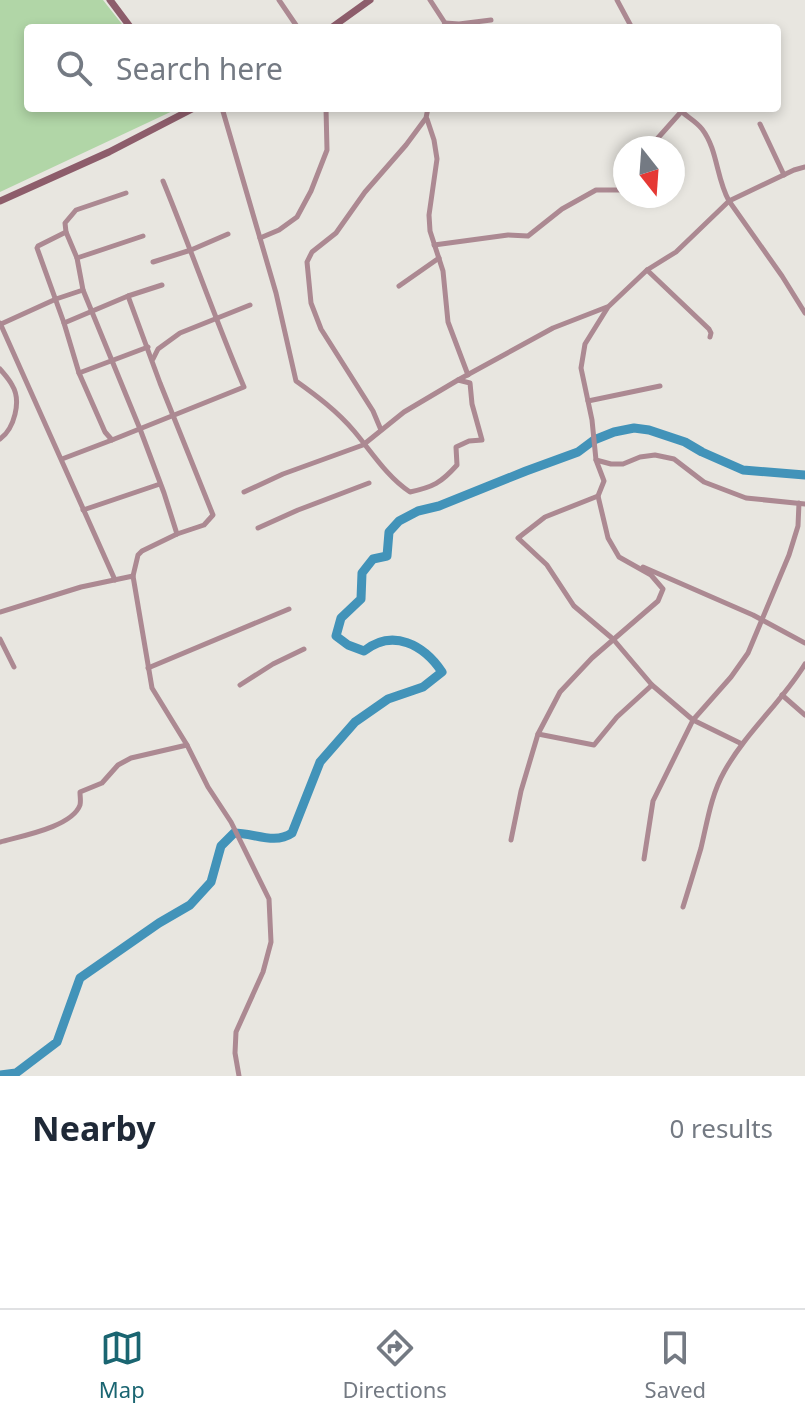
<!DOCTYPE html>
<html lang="en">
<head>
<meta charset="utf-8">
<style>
  :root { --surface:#fff; --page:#f6f6f7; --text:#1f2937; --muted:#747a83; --line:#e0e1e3; --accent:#1a6571 }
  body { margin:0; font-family:"Noto Sans",sans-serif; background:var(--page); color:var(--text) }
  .compass { position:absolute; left:613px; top:136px; width:72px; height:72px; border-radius:50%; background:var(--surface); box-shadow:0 4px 12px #0003; rotate:163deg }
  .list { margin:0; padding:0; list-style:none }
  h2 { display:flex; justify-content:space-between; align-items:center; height:104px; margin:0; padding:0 32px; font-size:34px }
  h2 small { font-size:26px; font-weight:400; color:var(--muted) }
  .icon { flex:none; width:44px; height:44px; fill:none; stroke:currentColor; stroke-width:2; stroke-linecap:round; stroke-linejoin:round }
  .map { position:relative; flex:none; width:805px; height:1076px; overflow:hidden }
  .search { position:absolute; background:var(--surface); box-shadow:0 4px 12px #0003; left:24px; right:24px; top:24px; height:88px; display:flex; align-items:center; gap:20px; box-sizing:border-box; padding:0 28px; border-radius:8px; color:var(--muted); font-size:30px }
  .sheet { height:232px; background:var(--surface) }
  nav { display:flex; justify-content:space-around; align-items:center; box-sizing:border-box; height:112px; border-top:2px solid var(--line); background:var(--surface); font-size:22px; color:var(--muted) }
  nav a { display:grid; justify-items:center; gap:4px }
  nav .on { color:var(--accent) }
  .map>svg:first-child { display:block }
  .green { fill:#b1d6a7 }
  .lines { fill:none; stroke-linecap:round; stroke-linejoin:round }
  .river { stroke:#4293b9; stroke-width:9 }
  .street { stroke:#ac8992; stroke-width:5 }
  .secondary { stroke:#8d5d6b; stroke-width:7 }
</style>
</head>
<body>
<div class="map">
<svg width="805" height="1076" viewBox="0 0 805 1076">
  <rect width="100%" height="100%" fill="#e8e6e0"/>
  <!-- green -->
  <path class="green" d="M0,0H103L125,28H28V108H179L0,192Z"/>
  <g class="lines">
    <!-- river -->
    <path class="river" d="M0,1075L16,1073L57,1042L80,978L159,923L190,905L211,882L221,846L234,833C254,833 275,845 292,833L320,762L355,722L388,699L423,687L442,672C424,645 393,628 364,651L348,645L336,636L341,618L361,599L362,573L373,559L387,556L389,532L399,521L418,511L439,506L526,471L578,452L594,440L614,432L634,428L649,430L685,442L702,452L743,470L805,475"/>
    <!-- street -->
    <g class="street">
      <path d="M279,0L298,28"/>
      <path d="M430,0L445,23L443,28"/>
      <path d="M617,0L632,28"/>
      <path d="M445,23L459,24L491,20"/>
      <path d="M222,108L276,293L296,381C317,396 337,411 354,431C371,451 387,477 410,492C433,487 441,483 457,465L456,447L469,441L482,440L472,404L470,383L458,380"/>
      <path d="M678,108C685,116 695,120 702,129C718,150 716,178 729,201L676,252L647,270L608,307L585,344L581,368L592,420L596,460L611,464H623L640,457L655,455L674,459L704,482L746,498L805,504"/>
      <path d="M427,119L434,140L437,159L429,215L430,231L443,271L448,322L468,375"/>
      <path d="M760,124L784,175"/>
      <path d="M652,148L657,139L681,112"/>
      <path d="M805,167L794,170L729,201L782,276L805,313"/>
      <path d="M126,193L76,210L65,223L66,232L77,258L83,290L140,429L164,493L177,534"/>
      <path d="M66,232L38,246L37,248L64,323L79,373L105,432L112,440L244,387C215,319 191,249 163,181"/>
      <path d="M260,238L279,230L297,217L311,191L327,150L326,108"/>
      <path d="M434,245L508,235L528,236L562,209L596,190H625"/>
      <path d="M77,258L143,236"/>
      <path d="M153,262L191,250L228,234"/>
      <path d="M647,270L709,329L711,333L710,337"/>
      <path d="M399,286L439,258"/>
      <path d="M128,296L160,383L213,515L204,525L177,534L142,551L138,555L133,576"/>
      <path d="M0,323L115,580"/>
      <path d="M64,323L128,296L162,285"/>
      <path d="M1,324L56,299L83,290"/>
      <path d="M153,359L158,349L180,333L250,305"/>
      <path d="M0,369C4,374 9,379 12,385C22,401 14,429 0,439"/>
      <path d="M79,373L148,347"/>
      <path d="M588,401L660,386"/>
      <path d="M381,430L373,411L321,329L311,303L307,262L312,252L336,233L365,192L406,145L426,118L428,108"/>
      <path d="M62,459L112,440"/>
      <path d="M244,492L283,474L363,445L404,412L458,380L553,328L607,307"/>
      <path d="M598,496L545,517L518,538L547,565L574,606L613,639L652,685L693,720L742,744"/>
      <path d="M83,510L160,484"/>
      <path d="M258,528L298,510L369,483"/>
      <path d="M643,567L753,615L805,643"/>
      <path d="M0,612L81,587L133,576L152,688L187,745L208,787L231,822L269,899L271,942L263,972L236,1032L235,1053L239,1076"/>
      <path d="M0,639L14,667"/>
      <path d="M148,668L289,609"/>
      <path d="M240,685L273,664L304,649"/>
      <path d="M782,695L805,715"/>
      <path d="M538,734L594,745L617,717L652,685"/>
      <path d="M511,840L521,791L538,734L560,692L592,658L658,601L663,589L651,575L619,557L608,538L598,496L604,481L596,460"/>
      <path d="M0,842C21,836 72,827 80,805C81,801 80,797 80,792L102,783L118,765L131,758L187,745"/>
      <path d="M644,859L653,801L693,720L731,677L748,653L789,555L798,526L799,503"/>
      <path d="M683,907C689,888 695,868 701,848C707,823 711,795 724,772C746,732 782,702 805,664"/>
    </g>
    <!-- secondary -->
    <g class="secondary">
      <path d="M110,0L131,28"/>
      <path d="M331,28L370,0"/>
      <path d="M0,201L109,152L194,108"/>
    </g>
  </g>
</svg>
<svg class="compass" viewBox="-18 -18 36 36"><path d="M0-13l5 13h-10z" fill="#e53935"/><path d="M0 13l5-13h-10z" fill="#747a83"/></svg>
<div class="search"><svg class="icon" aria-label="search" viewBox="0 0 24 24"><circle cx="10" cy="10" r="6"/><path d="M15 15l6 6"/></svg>Search here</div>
</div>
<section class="sheet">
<h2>Nearby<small>0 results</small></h2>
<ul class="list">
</ul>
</section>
<nav>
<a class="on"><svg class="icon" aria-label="map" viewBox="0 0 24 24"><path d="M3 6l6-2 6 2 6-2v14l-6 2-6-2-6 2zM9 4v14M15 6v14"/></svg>Map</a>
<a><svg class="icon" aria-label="directions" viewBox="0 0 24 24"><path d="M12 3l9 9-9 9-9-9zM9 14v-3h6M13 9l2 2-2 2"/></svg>Directions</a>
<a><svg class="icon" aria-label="saved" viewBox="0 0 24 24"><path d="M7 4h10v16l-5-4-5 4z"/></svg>Saved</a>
</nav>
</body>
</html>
